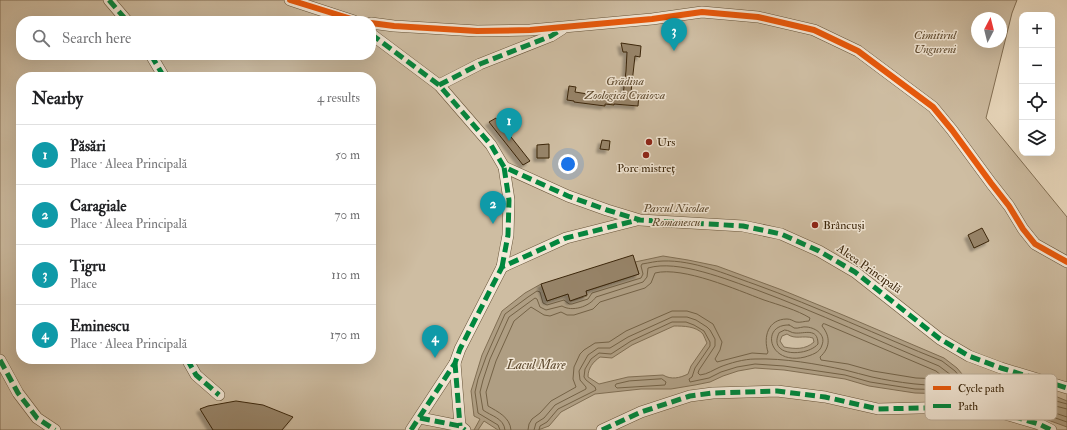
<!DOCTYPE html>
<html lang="en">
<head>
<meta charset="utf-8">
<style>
  :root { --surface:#fff; --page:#f2f2f2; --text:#202124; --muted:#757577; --line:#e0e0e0; --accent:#8f2418 }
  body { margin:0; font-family:"IM FELL Double Pica",serif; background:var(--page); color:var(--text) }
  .controls { position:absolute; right:12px; top:12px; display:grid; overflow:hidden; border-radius:8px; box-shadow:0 4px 16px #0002 }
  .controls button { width:36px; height:36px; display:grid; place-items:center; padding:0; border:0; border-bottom:1px solid var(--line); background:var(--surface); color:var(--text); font:20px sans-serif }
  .compass { position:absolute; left:971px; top:12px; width:36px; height:36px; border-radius:50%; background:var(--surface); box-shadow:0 4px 16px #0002; rotate:7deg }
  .you { position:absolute; left:568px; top:164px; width:14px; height:14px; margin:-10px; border:3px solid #fff; border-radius:50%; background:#1a73e8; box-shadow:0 0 0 6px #1a73e833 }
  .badge { display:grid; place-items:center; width:26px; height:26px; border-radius:50%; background:var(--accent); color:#fff; font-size:13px; font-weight:700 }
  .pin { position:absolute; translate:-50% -33px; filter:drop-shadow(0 1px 2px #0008) }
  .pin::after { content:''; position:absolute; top:21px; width:14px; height:12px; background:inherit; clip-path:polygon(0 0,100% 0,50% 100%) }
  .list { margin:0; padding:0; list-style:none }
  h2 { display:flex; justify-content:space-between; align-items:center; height:52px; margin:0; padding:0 16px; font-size:17px }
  h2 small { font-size:13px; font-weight:400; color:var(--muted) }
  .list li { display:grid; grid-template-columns:26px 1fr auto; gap:12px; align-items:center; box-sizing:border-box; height:60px; padding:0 16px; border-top:1px solid var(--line) }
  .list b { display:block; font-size:15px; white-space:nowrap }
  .list p { margin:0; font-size:13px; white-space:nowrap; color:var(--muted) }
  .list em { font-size:13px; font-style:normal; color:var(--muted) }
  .icon { flex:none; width:22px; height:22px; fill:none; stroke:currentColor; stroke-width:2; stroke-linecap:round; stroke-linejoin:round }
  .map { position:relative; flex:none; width:1067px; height:430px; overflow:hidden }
  .search { position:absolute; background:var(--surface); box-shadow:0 4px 16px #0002; left:16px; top:16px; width:360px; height:44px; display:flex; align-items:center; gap:10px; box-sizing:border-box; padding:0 14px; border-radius:16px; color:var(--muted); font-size:15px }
  .panel { position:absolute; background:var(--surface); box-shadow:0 4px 16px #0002; left:16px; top:72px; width:360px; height:292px; border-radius:16px }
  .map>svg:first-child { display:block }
  .green { fill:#cebda2; stroke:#847156; fill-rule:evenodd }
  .water { fill:#af9e83; stroke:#806e53; fill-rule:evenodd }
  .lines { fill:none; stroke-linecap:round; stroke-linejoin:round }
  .shore { stroke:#746246; stroke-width:1 }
  .building { fill:#978469; stroke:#3a250a; filter:url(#shadow) }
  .street-casing { stroke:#665338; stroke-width:12 }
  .street { stroke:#f3e8d7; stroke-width:11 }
  .quiet { stroke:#00873e; stroke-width:5; stroke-dasharray:10 5; stroke-linecap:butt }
  .cycleway-casing { stroke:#f3e8d7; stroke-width:8 }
  .cycleway { stroke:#e8590c; stroke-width:6 }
  .poi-dot { fill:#8f2418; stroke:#f3e8d7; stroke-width:1.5 }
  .labels { text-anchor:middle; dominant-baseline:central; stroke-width:3; stroke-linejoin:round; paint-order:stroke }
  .park-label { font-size:12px; font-style:italic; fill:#5f4b30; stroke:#f3e8d7 }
  .poi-label { font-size:12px; fill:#3a250a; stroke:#f3e8d7; text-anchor:start }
  .street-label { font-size:12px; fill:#3a250a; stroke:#f3e8d7 }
  .water-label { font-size:13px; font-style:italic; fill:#5d492e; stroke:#f3e8d7 }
  .key { fill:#f3e8d7; stroke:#bcae9a; stroke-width:1 }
  .key-label { font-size:11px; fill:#3a250a }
</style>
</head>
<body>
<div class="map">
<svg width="1067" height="430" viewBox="0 0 1067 430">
  <defs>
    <filter id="shadow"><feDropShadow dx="-3.5" dy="3.5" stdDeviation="1" flood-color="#0004"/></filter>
  </defs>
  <rect width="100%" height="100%" fill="#ecdcc1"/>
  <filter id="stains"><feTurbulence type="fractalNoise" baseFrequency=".005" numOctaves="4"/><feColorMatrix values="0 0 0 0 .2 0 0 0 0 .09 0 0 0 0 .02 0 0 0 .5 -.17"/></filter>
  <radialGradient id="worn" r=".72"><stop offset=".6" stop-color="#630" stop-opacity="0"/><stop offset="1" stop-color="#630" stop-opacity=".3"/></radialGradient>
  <!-- green -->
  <path class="green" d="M0,0H1017L1012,13L986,118L1067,217V430H0ZM977,18H1001V42H977ZM21,21H371V55H21ZM21,77H371V359H21Z"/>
  <!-- water -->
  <path class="water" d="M663,256L688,260L717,266L782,290L843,315L944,358L957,368L973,387H979L984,384L997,381L1055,396L1067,401V427L980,395L977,390L973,387L959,393L950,394L915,393L869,386L845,379L784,370L755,368L738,371L723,376L710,382L695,385L671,389H641L595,394L561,412L549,426L538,430H498L484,421L478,430H474L480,419L474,416L471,391L475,378L482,355L502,311L525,293L541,284L547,301L568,294L571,301L587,296L586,291L639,274L635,262ZM674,326C683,326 696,326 703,334C704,336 706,341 707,343L691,366L688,374C680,378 671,380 663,375L628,377L599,384L588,377C588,368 593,362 600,357L612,358L632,345ZM787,334C795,340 803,335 813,338L814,342C805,350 795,349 784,347L780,341L782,336Z"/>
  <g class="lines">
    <!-- shore -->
    <g class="shore">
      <path d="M825,324L936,371L942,376L943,378L941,379L916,378L873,371L848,364L821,360L820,357C830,348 831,337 822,326L823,324Z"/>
      <path d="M789,325C791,326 793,327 794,328C798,329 803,326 807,327C816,328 826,335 822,345C820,353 811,355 805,357C768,366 760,324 789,325Z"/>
      <path d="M785,330C789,330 791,333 795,333C804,334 818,327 818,344C807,357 767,357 779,333Z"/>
      <path d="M662,379L666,382L665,385L617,388L615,386L616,384L629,381Z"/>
      <path d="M1067,404L997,385L986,387L982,390L983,393L1067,422"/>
      <path d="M1067,409L1017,396L1015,397L1016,400L1067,417"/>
      <path d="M500,430L498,425L478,413L475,392L478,379L486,357L505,314L528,297L537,291L540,292L543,303L547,305L564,300L569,304H572L588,299L592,293L641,278L643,274L641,266L642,264C649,263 656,261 663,261C694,260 725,274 754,284C818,307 879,336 942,361L955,371L966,384L965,386L950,390L915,389L870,382L845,375L784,366L755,364L737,367L721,372L709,378L690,382L689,379L692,377L695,368L710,346V342L704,331L694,325L686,322H672L631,341L611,354L599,353L591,359L585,369L584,377L586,380L595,387L596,390L558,409L547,422L540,426L539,430"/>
      <path d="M505,430C504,418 491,416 483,410L480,392L483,380L490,359L509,317L535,298L537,299L540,307L546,310L562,306C572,312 589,307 596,297L643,282L647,277L648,268C678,259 728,280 757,290C819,313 878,341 939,366L951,375L957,382L956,384C933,388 895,382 872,377C863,375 854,372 845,370C817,364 784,358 755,359C744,359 730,363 720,367C713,370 708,374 700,375L698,373L699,370L715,346V339L710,330L707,327L696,320L687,317H672L628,337L610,348H598L588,355L579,371L580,380L586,387V389L555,405L544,418L536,423L534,430"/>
      <path d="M511,430C510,417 498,412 488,406L486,392L496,361L514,321L531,307L544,315L550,316L561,312L567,315H574L593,309L600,302L645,288L651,283L655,273C683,266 737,290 764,300C779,305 797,310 810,318L809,321C805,321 800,323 796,322C793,321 791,319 787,319C768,319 763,337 768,352L767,354L752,353L717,362L715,359L720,350L722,342L713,324L697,314L687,311H672L626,331L609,342L595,343L584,350L580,354L574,367L573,379L576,387L551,401L540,413L532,419L529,424L528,430"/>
    </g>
  </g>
  <!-- building -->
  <g class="building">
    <path d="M621,43L641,46L640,57L635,56L631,92L639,93L638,106L614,104V105L605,104V106L574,102V101L567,100L569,86L576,87L575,92L607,97V93L623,95L626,71L627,52H623Z"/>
    <path d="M496,118L530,161L523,165L489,122Z"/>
    <path d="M602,140L610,141L609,150L600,149Z"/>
    <path d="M549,144V158H537V145Z"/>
    <path d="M982,228L989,241L974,248L968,235Z"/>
    <path d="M633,255L639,274L586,291L587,295L570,301L568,294L547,301L541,284Z"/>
    <path d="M236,401L263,405L293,417L282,430H213L200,409L208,406Z"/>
  </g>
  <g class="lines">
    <defs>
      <g id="street">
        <path d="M109,0L127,21"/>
        <path d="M290,0L354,21"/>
        <path d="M371,23L394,26L477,31L530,30L652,19L702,12L758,17L814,30L858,51L933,107L952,130L991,183L1009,206L1023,229L1035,244L1067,262"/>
        <path d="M371,34L439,85L491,145L504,167L568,196L607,210L640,220L743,226L781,234L819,251L855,272L940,339L969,356L1001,368L1067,388"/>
        <path d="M151,55L164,77"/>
        <path d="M439,85L480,64L551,36L562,29"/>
        <path d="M502,267L508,235L509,200L504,167"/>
        <path d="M187,359L196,375L219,395"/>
        <path d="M0,360L18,393L37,418L55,430"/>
        <path d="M455,363L460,426"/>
        <path d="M420,418L460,426L465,430"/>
        <path d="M411,430L455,363L460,349L502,267L566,238L637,220"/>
        <path d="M602,430L641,412L690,396L713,393L777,391L825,397L878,409L960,407L998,412L1039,424L1051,430"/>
      </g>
    </defs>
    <!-- street casing -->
    <use href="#street" class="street-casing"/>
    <!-- street -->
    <use href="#street" class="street"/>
    <!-- quiet -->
    <g class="quiet">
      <path d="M109,0L127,21"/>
      <path d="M371,34L439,85L491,145L504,167L568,196L607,210L640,220L743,226L781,234L819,251L855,272L940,339L969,356L1001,368L1067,388"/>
      <path d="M151,55L164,77"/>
      <path d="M439,85L480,64L551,36L562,29"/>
      <path d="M502,267L508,235L509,200L504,167"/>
      <path d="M187,359L196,375L219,395"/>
      <path d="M0,360L18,393L37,418L55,430"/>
      <path d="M455,363L460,426"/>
      <path d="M420,418L460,426L465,430"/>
      <path d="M411,430L455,363L460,349L502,267L566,238L638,220"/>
      <path d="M602,430L641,412L690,396L713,393L777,391L825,397L878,409L960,407L998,412L1039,424L1051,430"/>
    </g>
    <defs>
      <g id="cycleway">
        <path d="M290,0L358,21"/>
        <path d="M371,23L394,26L477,31L530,30L652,19L702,12L758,17L814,30L858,51L933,107L952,130L991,183L1009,206L1023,229L1035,244L1067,262"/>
      </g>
    </defs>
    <!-- cycleway casing -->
    <use href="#cycleway" class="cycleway-casing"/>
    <!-- cycleway -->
    <use href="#cycleway" class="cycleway"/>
  </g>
  <!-- markers -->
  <g class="poi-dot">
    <circle cx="649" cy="142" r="4"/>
    <circle cx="646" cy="155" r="4"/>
    <circle cx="815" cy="225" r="4"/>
  </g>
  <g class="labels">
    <!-- park labels -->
    <g class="park-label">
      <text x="935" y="35">Cimitirul<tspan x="935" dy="14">Ungureni</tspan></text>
      <text x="625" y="81">Grădina<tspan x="625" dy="14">Zoologică Craiova</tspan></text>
      <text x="676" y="208">Parcul Nicolae<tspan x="676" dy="14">Romanescu</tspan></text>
    </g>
    <!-- poi labels -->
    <g class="poi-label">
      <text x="657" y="142">Urs</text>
      <text x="646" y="168" text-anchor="middle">Porc mistreț</text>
      <text x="823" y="225">Brâncuși</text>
    </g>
    <!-- street labels -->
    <g class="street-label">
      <text transform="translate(869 269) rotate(35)">Aleea Principală</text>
    </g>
    <!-- water labels -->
    <g class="water-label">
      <text x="536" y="365">Lacul Mare</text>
    </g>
  </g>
  <!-- legend -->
  <rect x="925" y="374" width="132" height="46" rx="6" class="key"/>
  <rect x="933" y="386" width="18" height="4" fill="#e8590c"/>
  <rect x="933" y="404" width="18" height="4" fill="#00873e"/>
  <g class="key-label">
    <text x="958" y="392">Cycle path</text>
    <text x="958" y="410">Path</text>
  </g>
  <rect width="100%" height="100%" filter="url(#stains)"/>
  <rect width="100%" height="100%" fill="url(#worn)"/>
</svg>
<div class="controls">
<button>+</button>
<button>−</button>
<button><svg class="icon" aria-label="locate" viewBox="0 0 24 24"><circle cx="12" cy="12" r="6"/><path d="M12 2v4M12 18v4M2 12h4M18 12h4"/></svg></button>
<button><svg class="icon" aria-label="layers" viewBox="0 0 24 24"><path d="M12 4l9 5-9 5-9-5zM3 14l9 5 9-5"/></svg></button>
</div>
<svg class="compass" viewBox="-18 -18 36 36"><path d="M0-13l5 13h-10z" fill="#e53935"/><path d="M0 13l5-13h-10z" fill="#757577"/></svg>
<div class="you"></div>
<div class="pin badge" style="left:509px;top:141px;background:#0f9aa8">1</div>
<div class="pin badge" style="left:493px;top:224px;background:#0f9aa8">2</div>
<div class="pin badge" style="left:674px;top:51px;background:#0f9aa8">3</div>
<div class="pin badge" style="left:435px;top:358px;background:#0f9aa8">4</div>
<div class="search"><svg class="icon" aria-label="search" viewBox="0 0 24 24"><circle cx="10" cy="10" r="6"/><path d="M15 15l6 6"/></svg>Search here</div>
<section class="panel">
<h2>Nearby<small>4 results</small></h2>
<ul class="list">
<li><span class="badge" style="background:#0f9aa8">1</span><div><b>Păsări</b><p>Place · Aleea Principală</p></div><em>50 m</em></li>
<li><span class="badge" style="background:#0f9aa8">2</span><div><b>Caragiale</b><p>Place · Aleea Principală</p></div><em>70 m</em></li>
<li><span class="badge" style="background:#0f9aa8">3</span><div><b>Tigru</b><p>Place</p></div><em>110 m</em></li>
<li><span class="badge" style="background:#0f9aa8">4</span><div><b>Eminescu</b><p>Place · Aleea Principală</p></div><em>170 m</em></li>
</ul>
</section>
</div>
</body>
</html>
